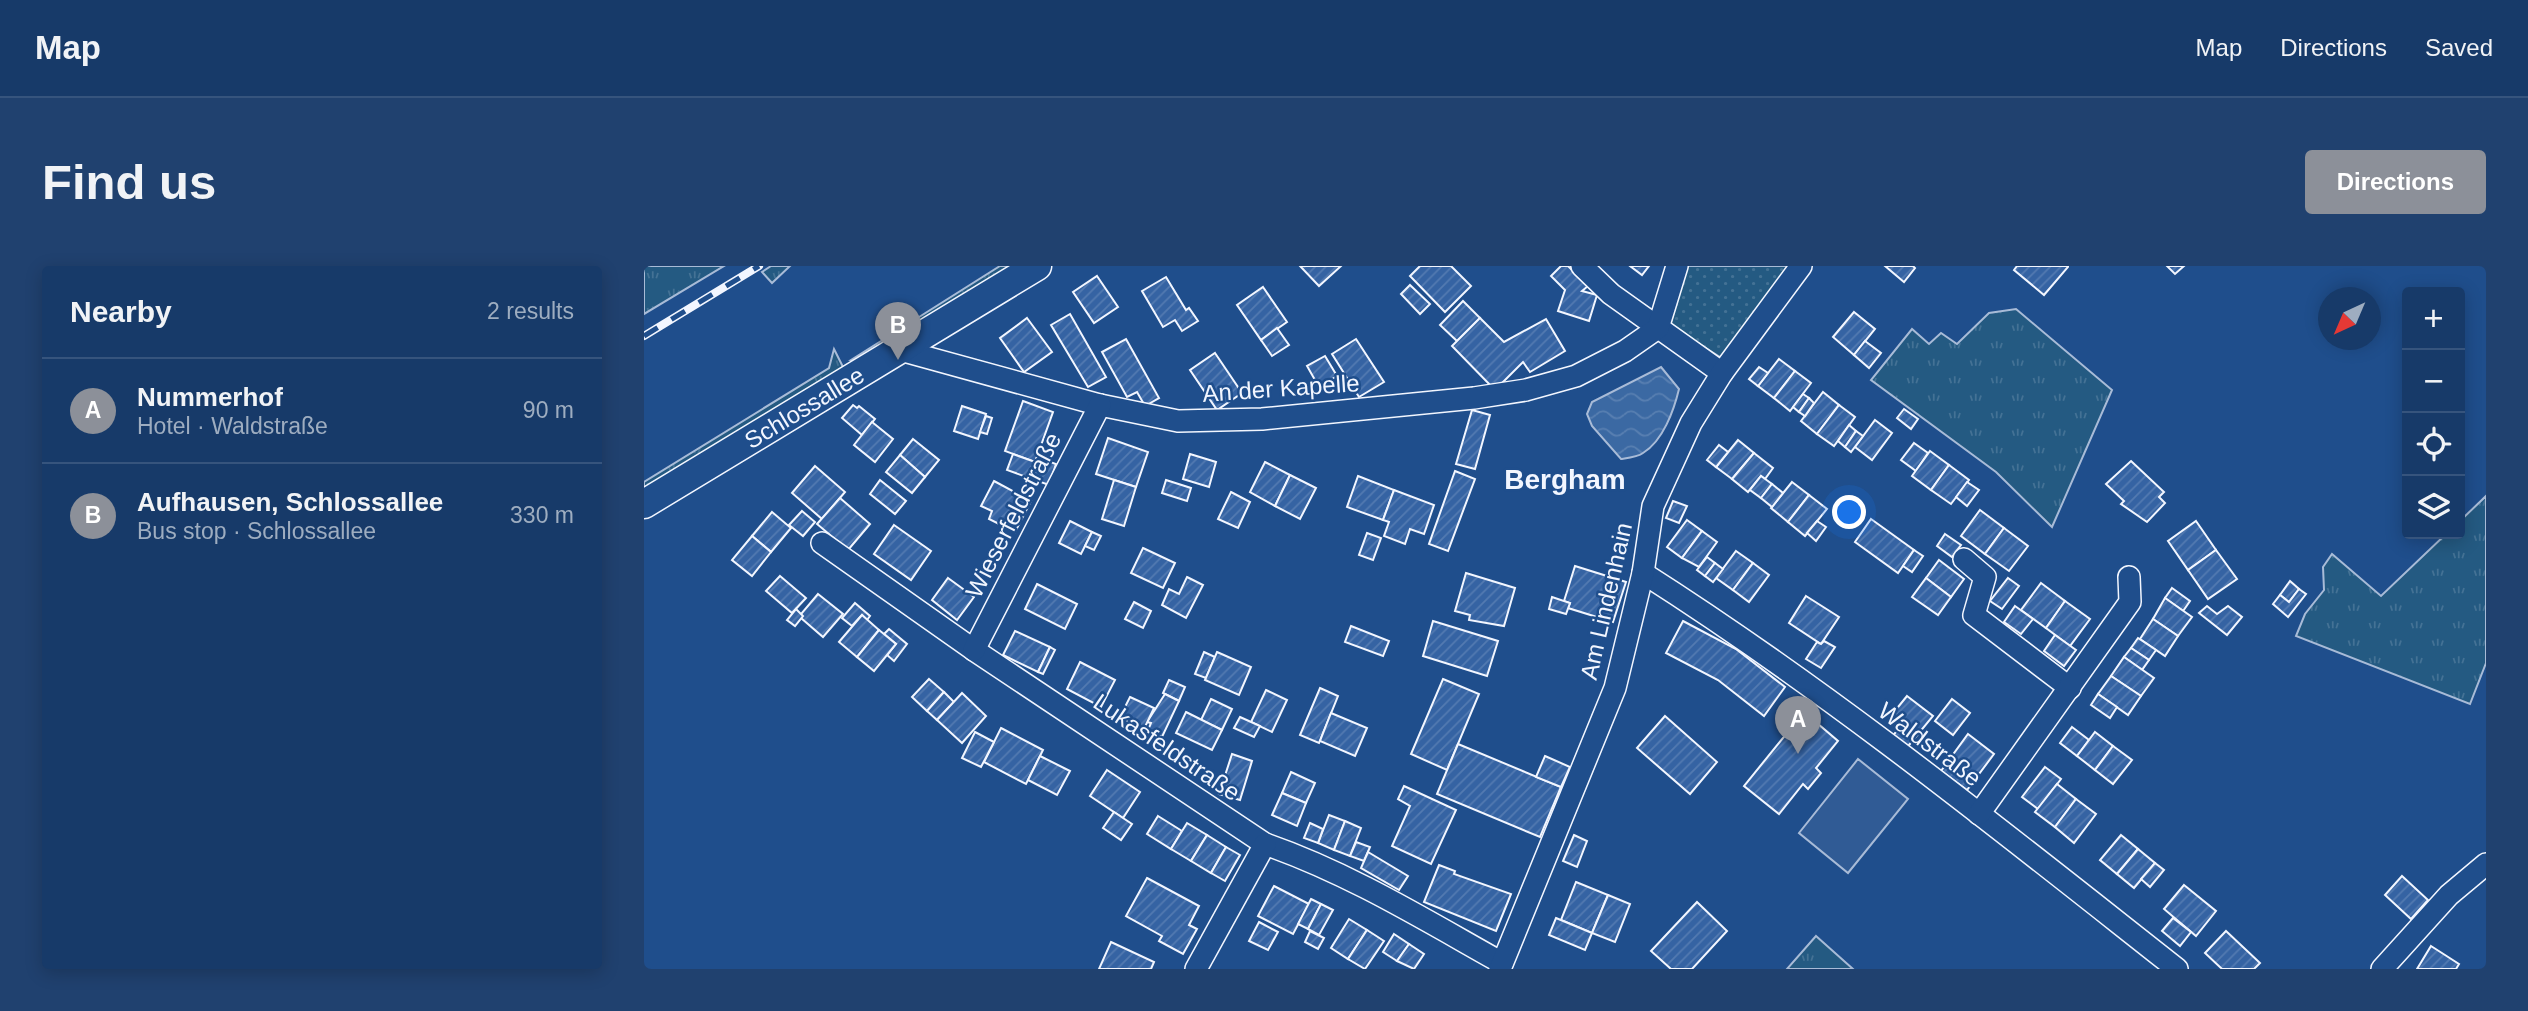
<!DOCTYPE html>
<html lang="en">
<head>
<meta charset="utf-8">
<style>
  :root { --surface:#173a69; --page:#20416f; --text:#f1f3f6; --muted:#9eadc0; --line:#36547d; --accent:#8c9099 }
  body { margin:0; font-family:Arial,sans-serif; background:var(--page); color:var(--text) }
  .controls { position:absolute; right:21px; top:21px; display:grid; overflow:hidden; border-radius:7px; box-shadow:0 4px 18px #0003 }
  .controls button { width:63px; height:63px; display:grid; place-items:center; padding:0; border:0; border-bottom:2px solid var(--line); background:var(--surface); color:var(--text); font:35px sans-serif }
  .compass { position:absolute; left:1674px; top:21px; width:63px; height:63px; border-radius:50%; background:var(--surface); box-shadow:0 4px 18px #0003; rotate:224deg }
  .you { position:absolute; left:1206px; top:247px; width:24px; height:24px; margin:-18px; border:5px solid #fff; border-radius:50%; background:#1a73e8; box-shadow:0 0 0 10px #1a73e833 }
  .badge { display:grid; place-items:center; width:46px; height:46px; border-radius:50%; background:var(--accent); color:#fff; font-size:23px; font-weight:700 }
  .pin { position:absolute; translate:-50% -58px; filter:drop-shadow(0 2px 4px #0008) }
  .pin::after { content:''; position:absolute; top:37px; width:24px; height:21px; background:inherit; clip-path:polygon(0 0,100% 0,50% 100%) }
  .list { margin:0; padding:0; list-style:none }
  h2 { display:flex; justify-content:space-between; align-items:center; height:91px; margin:0; padding:0 28px; font-size:30px }
  h2 small { font-size:23px; font-weight:400; color:var(--muted) }
  .list li { display:grid; grid-template-columns:46px 1fr auto; gap:21px; align-items:center; box-sizing:border-box; height:105px; padding:0 28px; border-top:2px solid var(--line) }
  .list b { display:block; font-size:26px; white-space:nowrap }
  .list p { margin:0; font-size:23px; white-space:nowrap; color:var(--muted) }
  .list em { font-size:23px; font-style:normal; color:var(--muted) }
  .icon { flex:none; width:38px; height:38px; fill:none; stroke:currentColor; stroke-width:2; stroke-linecap:round; stroke-linejoin:round }
  .map { position:relative; flex:none; width:1842px; height:703px; overflow:hidden; border-radius:7px }
  header { display:flex; align-items:center; gap:42px; box-sizing:border-box; height:98px; padding:0 35px; background:var(--surface); border-bottom:2px solid var(--line) }
  header strong { font-size:33px }
  nav { display:flex; gap:38px; margin-inline-start:auto; font-size:24px }
  .intro { display:flex; align-items:center; justify-content:space-between; box-sizing:border-box; height:168px; padding:0 42px }
  h1 { margin:0; font-size:49px }
  .button { padding:18px 32px; border-radius:7px; background:var(--accent); color:#fff; font-size:24px; font-weight:700 }
  main { display:flex; gap:42px; padding:0 42px }
  aside { flex:1; background:var(--surface); border-radius:7px; box-shadow:0 4px 18px #0003 }
  .map>svg:first-child { display:block }
  .grass { fill:url(#grass-tufts); stroke:#a8bbd7; stroke-width:2 }
  .park { fill:url(#park-dots); stroke:#a8bbd7; stroke-width:2 }
  .parking { fill:#305b95; stroke:#a8bbd7; stroke-width:2 }
  .water { fill:url(#water-waves); stroke:#a8bbd7; stroke-width:2 }
  .building { fill:url(#building-hatch); stroke:#f2f6ff; stroke-width:2 }
  .lines { fill:none; stroke-linecap:round; stroke-linejoin:round }
  .minor-casing { stroke:#f2f6ff; stroke-width:24 }
  .major-casing { stroke:#f2f6ff; stroke-width:31 }
  .minor { stroke:#1f4e8c; stroke-width:21 }
  .major { stroke:#1f4e8c; stroke-width:28 }
  .rail-casing { stroke:#f2f6ff; stroke-width:8 }
  .rail { stroke:#1f4e8c; stroke-width:5; stroke-dasharray:16; stroke-linecap:butt }
  .labels { text-anchor:middle; dominant-baseline:central; stroke-width:5; stroke-linejoin:round; paint-order:stroke }
  .street-label { font-size:24px; fill:#f2f6ff; stroke:#1f4e8c }
  .quarter-label { font-size:28px; font-weight:bold; fill:#f2f6ff; stroke:#1f4e8c }
</style>
</head>
<body>
<header>
<strong>Map</strong>
<nav><a>Map</a><a>Directions</a><a>Saved</a></nav>
</header>
<div class="intro"><h1>Find us</h1><a class="button">Directions</a></div>
<main>
<aside>
<h2>Nearby<small>2 results</small></h2>
<ul class="list">
<li><span class="badge">A</span><div><b>Nummerhof</b><p>Hotel · Waldstraße</p></div><em>90 m</em></li>
<li><span class="badge">B</span><div><b>Aufhausen, Schlossallee</b><p>Bus stop · Schlossallee</p></div><em>330 m</em></li>
</ul>
</aside>
<div class="map">
<svg width="1842" height="703" viewBox="0 0 1842 703">
  <defs>
    <pattern id="grass-tufts" width="24" height="20" patternUnits="userSpaceOnUse" patternTransform="scale(1.75)"><rect width="24" height="20" fill="#245a82"/><path d="M3 7l-1-3M5 7V3M7 7l1-3M15 17l-1-3M17 17v-4M19 17l1-3" fill="none" stroke="#447295"/></pattern>
    <pattern id="park-dots" width="8" height="8" patternUnits="userSpaceOnUse" patternTransform="scale(1.75)"><rect width="8" height="8" fill="#245a82"/><path d="M2 2h.1M6 6h.1" fill="none" stroke="#447295" stroke-width="1.8" stroke-linecap="round"/></pattern>
    <pattern id="water-waves" width="16" height="10" patternUnits="userSpaceOnUse" patternTransform="scale(1.75)"><rect width="16" height="10" fill="#3b69a3"/><path d="M0 5q4-4 8 0t8 0" fill="none" stroke="#587fb1"/></pattern>
    <pattern id="building-hatch" width="6" height="6" patternUnits="userSpaceOnUse" patternTransform="scale(1.75)"><rect width="6" height="6" fill="#3563a3"/><path d="M-1 1l2-2M0 6l6-6M5 7l2-2" fill="none" stroke="#537ab1"/></pattern>
  </defs>
  <rect width="100%" height="100%" fill="#1f4e8c"/>
  <!-- grass -->
  <g class="grass">
    <path d="M0,0H80L0,48Z"/>
    <path d="M127,0H146L128,17L118,6Z"/>
    <path d="M356,0H369L217,95L207,94Z"/>
    <path d="M1372,43L1468,124L1408,261L1352,206L1227,114L1268,63L1285,78L1297,67L1313,78L1345,47Z"/>
    <path d="M190,83L199,101L0,229V216L185,102Z"/>
    <path d="M1842,230V397L1826,438L1652,370L1661,348L1680,324L1679,301L1688,288L1737,330L1802,268H1816V255Z"/>
    <path d="M1172,670L1209,703H1143Z"/>
  </g>
  <!-- park -->
  <path class="park" d="M1043,0H1147L1079,93L1026,59Z"/>
  <!-- parking -->
  <path class="parking" d="M1214,493L1264,533L1204,607L1155,567Z"/>
  <!-- water -->
  <path class="water" d="M1017,101L1035,123C1030,144 1019,175 999,187C994,191 984,192 977,193L948,160L943,148L948,136Z"/>
  <!-- building -->
  <g class="building">
    <path d="M656,0H697L675,20Z"/>
    <path d="M776,0H807L827,20L801,46L766,10Z"/>
    <path d="M917,0H924L944,20L938,25L953,29L945,55L914,45L921,24L907,10Z"/>
    <path d="M986,0H1005L998,9Z"/>
    <path d="M1241,0H1269L1271,2L1260,16Z"/>
    <path d="M1373,0H1424V1L1400,29L1370,4Z"/>
    <path d="M1523,0H1540L1531,8Z"/>
    <path d="M453,10L474,41L450,57L429,26Z"/>
    <path d="M522,11L542,44L545,42L554,55L538,65L531,54L519,61L498,25Z"/>
    <path d="M766,19L786,38L776,48L757,28Z"/>
    <path d="M619,21L643,56L617,74L593,39Z"/>
    <path d="M819,35L836,52L813,75L796,59Z"/>
    <path d="M1210,46L1231,63L1210,89L1189,71Z"/>
    <path d="M426,48L462,111L444,121L407,59Z"/>
    <path d="M383,52L408,86L380,106L356,72Z"/>
    <path d="M836,52L860,76L902,53L921,85L886,106L879,96L851,124L808,80Z"/>
    <path d="M633,62L645,79L628,90L617,74Z"/>
    <path d="M482,73L515,132L501,140L493,126L483,131L458,86Z"/>
    <path d="M712,73L740,116L715,131L688,88Z"/>
    <path d="M1221,75L1237,87L1225,102L1210,89Z"/>
    <path d="M571,87L598,127L573,144L546,104Z"/>
    <path d="M681,90L693,110L675,121L663,100Z"/>
    <path d="M1135,93L1151,105L1130,132L1114,120Z"/>
    <path d="M1115,101L1124,107L1114,120L1105,113Z"/>
    <path d="M1151,105L1167,117L1146,145L1130,132Z"/>
    <path d="M1179,126L1195,139L1173,168L1157,155Z"/>
    <path d="M1159,128L1165,132L1155,146L1149,141Z"/>
    <path d="M1165,132L1170,137L1161,150L1155,146Z"/>
    <path d="M379,135L409,146L391,196L361,185Z"/>
    <path d="M209,139L213,142L215,140L231,153L218,169L198,152Z"/>
    <path d="M1195,139L1211,151L1190,180L1173,168Z"/>
    <path d="M318,140L342,148L334,173L310,165Z"/>
    <path d="M1260,143L1274,153L1267,163L1253,152Z"/>
    <path d="M828,144L846,149L831,203L812,198Z"/>
    <path d="M342,150L348,152L343,168L336,166Z"/>
    <path d="M1231,154L1248,167L1228,194L1211,181Z"/>
    <path d="M228,156L249,173L231,196L210,179Z"/>
    <path d="M1205,159L1212,165L1201,181L1194,175Z"/>
    <path d="M1212,165L1219,170L1207,186L1201,181Z"/>
    <path d="M464,172L504,186L492,221L452,208Z"/>
    <path d="M269,173L295,194L281,211L256,189Z"/>
    <path d="M1094,174L1110,187L1088,213L1072,201Z"/>
    <path d="M1270,177L1284,187L1272,205L1257,194Z"/>
    <path d="M1075,179L1084,186L1072,201L1063,194Z"/>
    <path d="M1286,185L1305,199L1287,224L1268,210Z"/>
    <path d="M1110,187L1129,202L1121,213L1117,210L1104,226L1088,213Z"/>
    <path d="M369,188L391,196L393,191L412,198L405,219L363,204Z"/>
    <path d="M546,188L572,196L565,221L539,213Z"/>
    <path d="M256,189L281,211L268,227L242,206Z"/>
    <path d="M1487,195L1520,226L1515,231L1521,237L1503,256L1477,238L1480,235L1462,218Z"/>
    <path d="M621,196L646,209L631,240L606,226Z"/>
    <path d="M1305,199L1325,214L1307,238L1287,224Z"/>
    <path d="M171,200L201,226L178,253L148,227Z"/>
    <path d="M811,205L831,213L804,285L785,278Z"/>
    <path d="M646,209L672,222L656,253L631,240Z"/>
    <path d="M714,210L750,224L739,254L703,241Z"/>
    <path d="M1117,210L1128,218L1117,232L1106,224Z"/>
    <path d="M236,214L262,235L251,248L226,228Z"/>
    <path d="M470,214L492,221L480,260L458,253Z"/>
    <path d="M522,214L547,222L543,235L518,227Z"/>
    <path d="M350,215L387,235L371,266L345,253L348,245L337,240Z"/>
    <path d="M1148,216L1165,229L1144,256L1127,242Z"/>
    <path d="M1323,216L1335,224L1323,240L1312,231Z"/>
    <path d="M1128,218L1139,227L1128,241L1117,232Z"/>
    <path d="M750,224L790,239L780,268L766,263L761,278L740,270L745,256L739,254Z"/>
    <path d="M587,226L606,236L594,262L574,253Z"/>
    <path d="M1165,229L1183,243L1161,270L1144,256Z"/>
    <path d="M196,232L226,258L204,284L173,258Z"/>
    <path d="M1029,235L1043,240L1035,257L1022,252Z"/>
    <path d="M1336,244L1360,262L1341,288L1317,270Z"/>
    <path d="M158,245L171,256L159,270L145,259Z"/>
    <path d="M128,246L147,262L127,286L108,270Z"/>
    <path d="M1227,253L1270,284L1254,307L1211,276Z"/>
    <path d="M1043,254L1058,265L1038,292L1023,281Z"/>
    <path d="M426,255L448,266L437,288L415,277Z"/>
    <path d="M1173,255L1182,261L1172,275L1163,267Z"/>
    <path d="M1552,255L1572,284L1544,304L1524,275Z"/>
    <path d="M250,259L287,285L267,314L230,288Z"/>
    <path d="M1360,262L1384,280L1365,305L1341,288Z"/>
    <path d="M1058,265L1073,276L1055,301L1038,292Z"/>
    <path d="M448,266L457,270L450,284L441,280Z"/>
    <path d="M723,267L737,272L729,294L715,289Z"/>
    <path d="M1301,268L1317,279L1308,291L1293,280Z"/>
    <path d="M108,270L127,286L108,310L88,294Z"/>
    <path d="M499,282L531,297L519,322L487,307Z"/>
    <path d="M1270,284L1279,290L1268,306L1259,300Z"/>
    <path d="M1572,284L1593,313L1564,333L1544,304Z"/>
    <path d="M1092,285L1109,297L1089,324L1072,312Z"/>
    <path d="M1063,291L1071,297L1061,310L1053,304Z"/>
    <path d="M1295,294L1320,313L1307,331L1282,312Z"/>
    <path d="M1071,297L1079,303L1069,316L1061,310Z"/>
    <path d="M1109,297L1125,309L1105,336L1089,324Z"/>
    <path d="M931,300L982,316L969,356L924,342L926,337L920,335Z"/>
    <path d="M822,307L871,322L860,360L825,354L826,349L811,345Z"/>
    <path d="M136,310L162,332L148,347L122,325Z"/>
    <path d="M543,311L559,319L542,352L518,339L525,323L535,328Z"/>
    <path d="M304,312L330,331L313,354L288,334Z"/>
    <path d="M1282,312L1307,331L1294,349L1268,331Z"/>
    <path d="M1364,312L1375,320L1358,343L1346,335Z"/>
    <path d="M1646,315L1655,323L1645,336L1636,329Z"/>
    <path d="M1397,317L1421,335L1402,362L1377,344Z"/>
    <path d="M393,318L433,338L421,363L381,343Z"/>
    <path d="M1528,322L1546,335L1539,345L1521,332Z"/>
    <path d="M1655,323L1662,328L1644,351L1629,338L1636,329L1645,336Z"/>
    <path d="M174,328L199,348L179,371L157,352V348Z"/>
    <path d="M1162,330L1195,351L1177,378L1145,357Z"/>
    <path d="M908,331L926,337L922,348L905,343Z"/>
    <path d="M1521,332L1548,351L1534,370L1509,353Z"/>
    <path d="M1421,335L1446,353L1426,380L1402,362Z"/>
    <path d="M490,336L507,345L499,362L481,353Z"/>
    <path d="M211,337L226,350L223,354L218,349L208,360L198,352Z"/>
    <path d="M1371,340L1389,353L1377,368L1360,356Z"/>
    <path d="M1563,340L1573,348L1584,340L1598,351L1583,369L1555,347Z"/>
    <path d="M152,343L159,350L151,360L143,354Z"/>
    <path d="M218,349L235,364L213,391L195,376Z"/>
    <path d="M1509,353L1534,370L1521,390L1496,373Z"/>
    <path d="M789,355L854,375L843,410L779,390Z"/>
    <path d="M1039,355L1092,383L1141,421L1120,450L1074,414L1022,387Z"/>
    <path d="M707,360L745,375L739,390L701,376Z"/>
    <path d="M245,363L263,378L250,395L243,389L252,378L240,368Z"/>
    <path d="M235,364L252,378L230,405L213,391Z"/>
    <path d="M371,365L406,381L394,406L359,389Z"/>
    <path d="M1411,369L1432,384L1420,400L1400,385Z"/>
    <path d="M1494,372L1512,384L1505,394L1487,382Z"/>
    <path d="M1180,375L1191,381L1177,402L1162,393L1173,376L1177,378Z"/>
    <path d="M406,381L411,384L399,408L394,406Z"/>
    <path d="M1487,382L1505,394L1498,404L1480,391Z"/>
    <path d="M560,386L571,391L562,412L551,408Z"/>
    <path d="M573,386L607,401L595,429L561,414Z"/>
    <path d="M1480,391L1510,412L1497,430L1467,410Z"/>
    <path d="M436,396L471,414L457,441L423,423Z"/>
    <path d="M1467,410L1497,430L1484,449L1454,428Z"/>
    <path d="M285,413L300,426L283,445L268,431Z"/>
    <path d="M799,413L835,428L803,504L767,488Z"/>
    <path d="M525,414L541,421L535,435L519,427Z"/>
    <path d="M676,422L694,430L675,477L656,469Z"/>
    <path d="M622,424L643,434L628,466L607,456Z"/>
    <path d="M300,426L310,436L293,454L283,445Z"/>
    <path d="M318,427L342,450L318,477L293,454Z"/>
    <path d="M521,428L535,435L518,471L504,464L507,457L503,456Z"/>
    <path d="M1454,428L1473,441L1466,452L1447,439Z"/>
    <path d="M1263,430L1289,450L1261,484L1247,472L1260,456L1250,446Z"/>
    <path d="M486,431L510,442L500,463L476,451Z"/>
    <path d="M567,433L588,443L578,464L557,454Z"/>
    <path d="M1308,433L1326,447L1309,469L1291,455Z"/>
    <path d="M542,446L578,464L568,484L532,467Z"/>
    <path d="M1160,446L1194,475L1172,502L1177,507L1164,523L1159,518L1135,548L1100,520Z"/>
    <path d="M687,447L723,462L711,490L676,475Z"/>
    <path d="M1021,450L1073,496L1046,528L993,482Z"/>
    <path d="M596,451L616,460L610,471L590,462Z"/>
    <path d="M1428,461L1445,474L1433,490L1416,477Z"/>
    <path d="M357,462L399,484L382,518L340,496Z"/>
    <path d="M331,466L350,476L337,501L318,492Z"/>
    <path d="M1451,466L1469,480L1451,504L1433,490Z"/>
    <path d="M1324,468L1350,488L1323,524L1297,505Z"/>
    <path d="M814,478L917,521L896,571L793,528Z"/>
    <path d="M1469,480L1488,494L1469,518L1451,504Z"/>
    <path d="M588,488L608,495L596,534L575,528Z"/>
    <path d="M396,490L426,505L413,529L384,514Z"/>
    <path d="M901,490L926,501L917,521L892,511Z"/>
    <path d="M1401,501L1417,513L1394,543L1378,531Z"/>
    <path d="M463,504L496,526L479,552L446,530Z"/>
    <path d="M647,506L671,517L662,537L638,527Z"/>
    <path d="M1413,518L1432,533L1411,561L1391,546Z"/>
    <path d="M760,520L812,544L787,598L748,580L766,540L754,533Z"/>
    <path d="M638,527L662,537L653,560L628,549Z"/>
    <path d="M1432,533L1452,548L1430,577L1411,561Z"/>
    <path d="M470,546L488,558L477,574L459,562Z"/>
    <path d="M685,549L701,555L690,584L674,577Z"/>
    <path d="M514,550L538,565L527,583L503,568Z"/>
    <path d="M701,555L717,562L706,590L690,584Z"/>
    <path d="M543,557L563,569L547,595L527,583Z"/>
    <path d="M666,557L679,563L674,577L660,572Z"/>
    <path d="M563,569L582,581L567,607L547,595Z"/>
    <path d="M930,569L943,575L933,601L919,595Z"/>
    <path d="M1477,569L1494,583L1473,608L1456,594Z"/>
    <path d="M712,576L726,581L720,595L706,590Z"/>
    <path d="M582,581L596,589L581,615L567,607Z"/>
    <path d="M1494,583L1511,597L1490,622L1473,608Z"/>
    <path d="M724,586L764,610L755,624L717,602Z"/>
    <path d="M1511,597L1520,604L1506,621L1497,613Z"/>
    <path d="M795,599L811,605L810,608L867,628L852,665L780,636Z"/>
    <path d="M1758,610L1784,634L1767,653L1741,629Z"/>
    <path d="M503,612L555,640L545,659L553,663L539,688L515,675L518,670L482,650Z"/>
    <path d="M932,616L964,629L948,667L917,654Z"/>
    <path d="M1540,619L1572,645L1552,670L1520,643Z"/>
    <path d="M630,620L665,638L649,668L614,650Z"/>
    <path d="M964,629L986,638L971,676L948,667Z"/>
    <path d="M667,633L677,638L664,663L654,658Z"/>
    <path d="M1053,636L1083,665L1048,703H1027L1007,685Z"/>
    <path d="M677,638L689,644L675,669L664,663Z"/>
    <path d="M912,652L948,667L941,684L905,669Z"/>
    <path d="M1529,652L1547,666L1536,680L1518,665Z"/>
    <path d="M705,653L723,664L704,693L687,682Z"/>
    <path d="M615,656L634,666L624,684L605,675Z"/>
    <path d="M723,664L740,675L721,703L704,693Z"/>
    <path d="M666,665L680,672L674,683L661,676Z"/>
    <path d="M1582,665L1616,697L1610,703H1578L1561,687Z"/>
    <path d="M750,668L765,678L753,695L739,686Z"/>
    <path d="M467,676L510,696L507,703H455Z"/>
    <path d="M765,678L780,688L770,703L753,695Z"/>
    <path d="M1787,680L1815,698L1812,703H1773Z"/>
  </g>
  <g class="lines">
    <defs>
      <g id="minor">
        <path d="M938,0L967,28L1078,107"/>
        <path d="M256,84L456,139L534,155L618,153L830,132L882,124L932,110L981,85L1014,62L1033,0"/>
        <path d="M178,277L330,384L621,578C705,607 781,654 858,697"/>
        <path d="M1320,293L1341,311L1330,349L1426,422"/>
        <path d="M999,307C1186,426 1359,566 1533,703"/>
        <path d="M330,384L456,139"/>
        <path d="M1335,548L1486,336L1485,311"/>
        <path d="M552,703L621,578"/>
        <path d="M856,703L971,422L999,307L1009,240L1047,157L1078,107L1157,0"/>
        <path d="M1738,703L1805,629L1842,598"/>
      </g>
      <g id="major">
        <path id="s1" d="M0,238L393,0"/>
      </g>
    </defs>
    <!-- minor casing -->
    <use href="#minor" class="minor-casing"/>
    <!-- major casing -->
    <use href="#major" class="major-casing"/>
    <!-- minor -->
    <use href="#minor" class="minor"/>
    <!-- major -->
    <use href="#major" class="major"/>
    <defs>
      <path id="rail" d="M0,70L115,0"/>
    </defs>
    <!-- rail casing -->
    <use href="#rail" class="rail-casing"/>
    <!-- rail -->
    <use href="#rail" class="rail"/>
  </g>
  <g class="labels">
    <!-- street labels -->
    <g class="street-label">
      <text transform="translate(637 122) rotate(-4)">An der Kapelle</text>
      <text stroke="none"><textPath href="#s1" startOffset="187">Schlossallee</textPath></text>
      <text transform="translate(369 249) rotate(-63)">Wieserfeldstraße</text>
      <text transform="translate(962 335) rotate(-77)">Am Lindenhain</text>
      <text transform="translate(1286 478) rotate(37)">Waldstraße</text>
      <text transform="translate(523 481) rotate(34)">Lukasfeldstraße</text>
    </g>
    <!-- quarter labels -->
    <g class="quarter-label">
      <text x="921" y="213">Bergham</text>
    </g>
  </g>
</svg>
<div class="controls">
<button>+</button>
<button>−</button>
<button><svg class="icon" aria-label="locate" viewBox="0 0 24 24"><circle cx="12" cy="12" r="6"/><path d="M12 2v4M12 18v4M2 12h4M18 12h4"/></svg></button>
<button><svg class="icon" aria-label="layers" viewBox="0 0 24 24"><path d="M12 4l9 5-9 5-9-5zM3 14l9 5 9-5"/></svg></button>
</div>
<svg class="compass" viewBox="-18 -18 36 36"><path d="M0-13l5 13h-10z" fill="#e53935"/><path d="M0 13l5-13h-10z" fill="#9eadc0"/></svg>
<div class="you"></div>
<div class="pin badge" style="left:1154px;top:488px">A</div>
<div class="pin badge" style="left:254px;top:94px">B</div>
</div>
</main>
</body>
</html>
